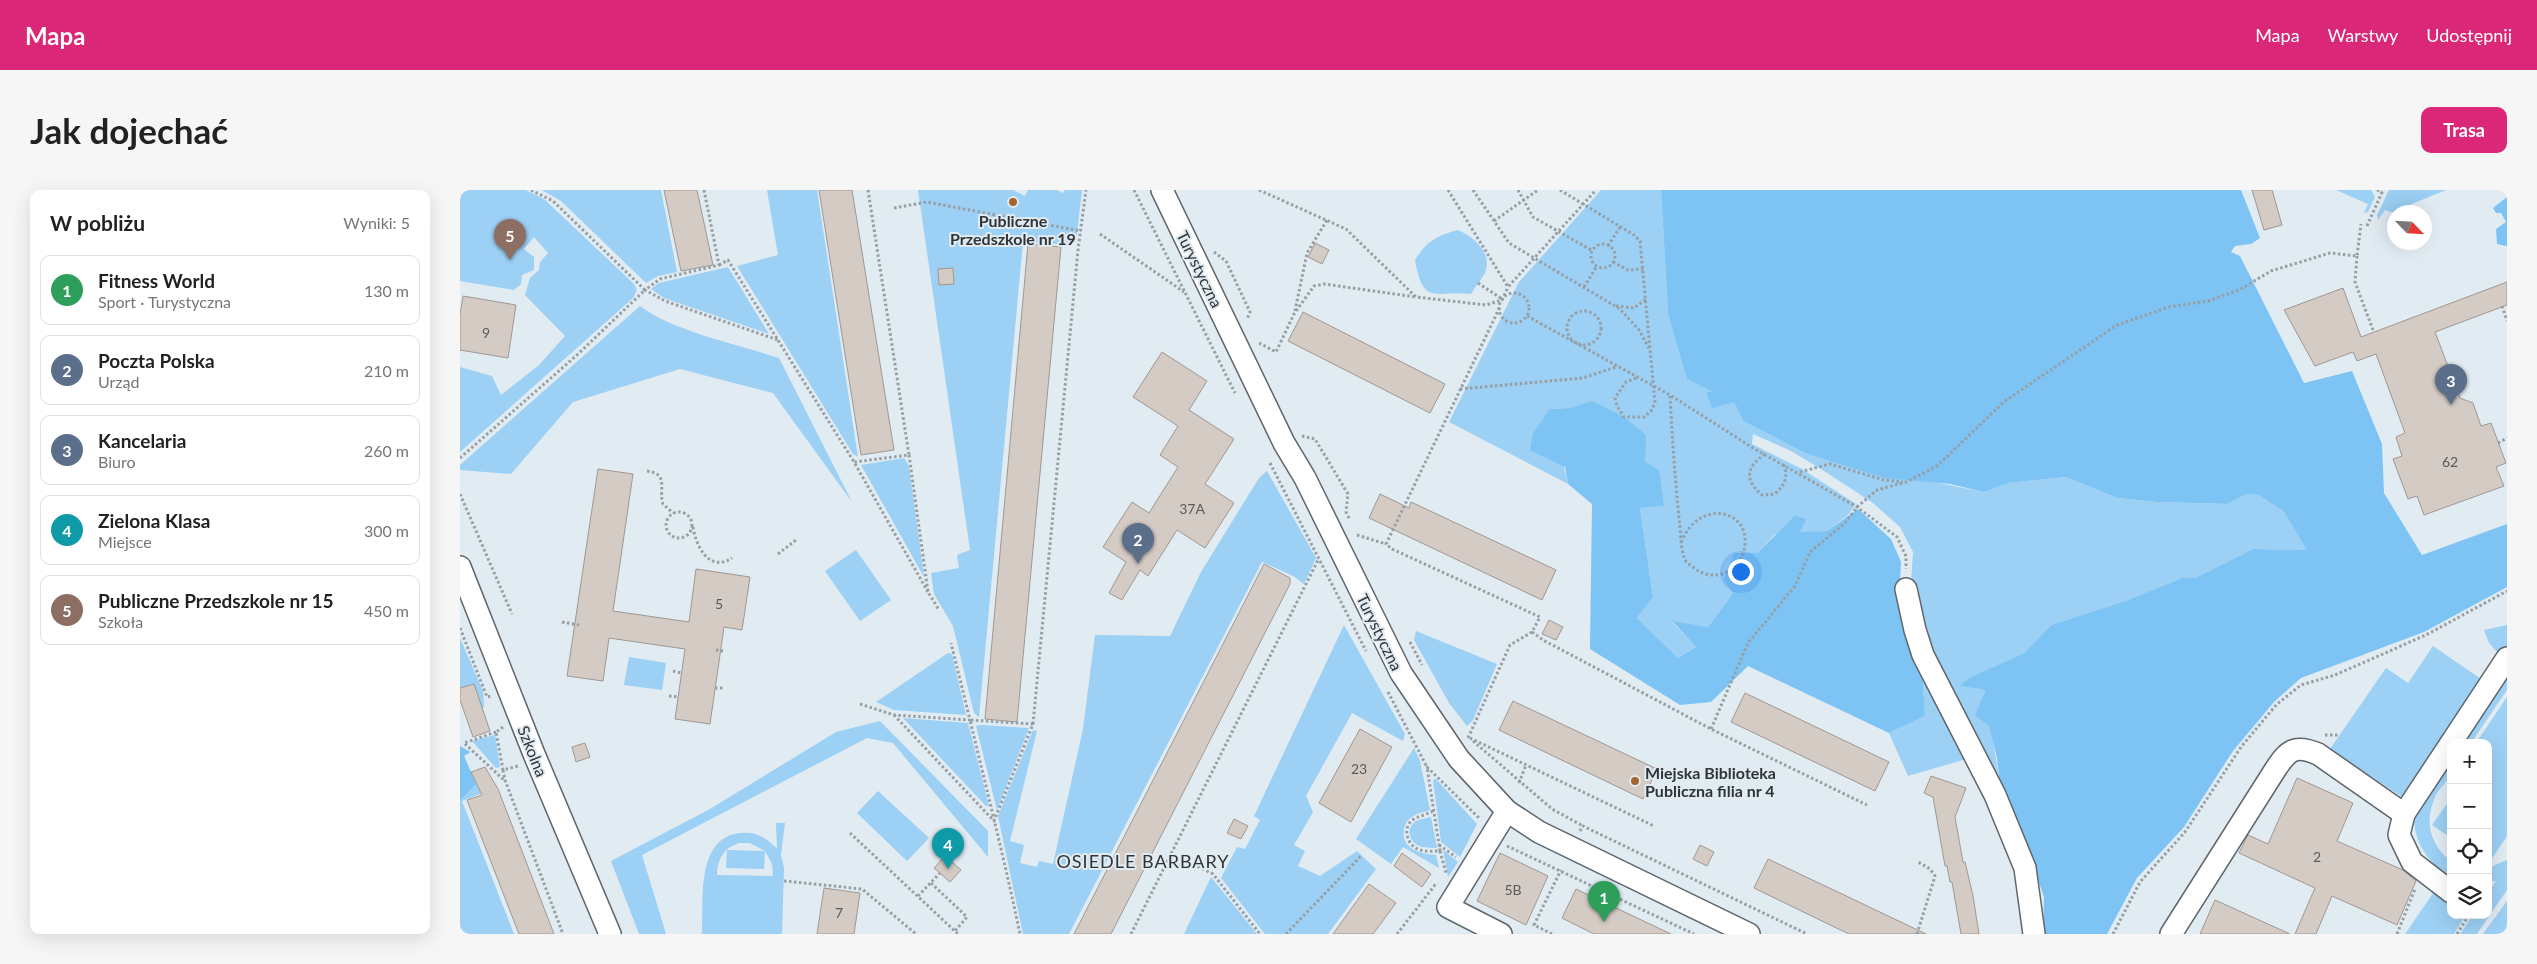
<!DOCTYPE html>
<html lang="pl">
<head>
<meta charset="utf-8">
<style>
  :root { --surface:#fff; --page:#f6f6f6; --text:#222; --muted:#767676; --line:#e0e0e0; --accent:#db2777 }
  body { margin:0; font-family:Lato,sans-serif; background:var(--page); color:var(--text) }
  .controls { position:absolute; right:15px; bottom:15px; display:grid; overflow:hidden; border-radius:10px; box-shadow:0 5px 20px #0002 }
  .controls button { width:45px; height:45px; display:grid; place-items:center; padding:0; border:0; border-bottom:1px solid var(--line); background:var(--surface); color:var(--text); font:25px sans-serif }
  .compass { position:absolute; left:1927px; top:15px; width:45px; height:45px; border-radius:50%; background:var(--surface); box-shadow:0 5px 20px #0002; rotate:115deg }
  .you { position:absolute; left:1280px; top:381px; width:18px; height:18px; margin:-12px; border:4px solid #fff; border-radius:50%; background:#1a73e8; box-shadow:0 0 0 8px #1a73e833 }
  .badge { display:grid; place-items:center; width:32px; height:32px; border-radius:50%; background:var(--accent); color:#fff; font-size:16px; font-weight:700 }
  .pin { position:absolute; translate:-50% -41px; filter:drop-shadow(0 1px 2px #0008) }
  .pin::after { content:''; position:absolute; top:26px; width:18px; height:15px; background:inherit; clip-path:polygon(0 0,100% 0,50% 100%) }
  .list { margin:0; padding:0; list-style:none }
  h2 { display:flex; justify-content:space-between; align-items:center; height:65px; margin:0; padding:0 20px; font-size:21px }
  h2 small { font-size:16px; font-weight:400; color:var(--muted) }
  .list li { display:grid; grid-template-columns:32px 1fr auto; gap:15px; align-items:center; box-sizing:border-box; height:70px; margin:0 10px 10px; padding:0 10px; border:1px solid var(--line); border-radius:10px }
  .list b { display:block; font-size:19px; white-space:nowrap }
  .list p { margin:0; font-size:16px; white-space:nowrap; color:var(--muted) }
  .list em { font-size:16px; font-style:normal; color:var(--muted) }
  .icon { flex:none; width:28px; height:28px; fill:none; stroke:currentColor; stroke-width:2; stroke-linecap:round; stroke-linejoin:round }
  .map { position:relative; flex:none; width:2047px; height:744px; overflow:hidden; border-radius:10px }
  header { display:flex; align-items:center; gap:30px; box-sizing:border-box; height:70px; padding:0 25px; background:var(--accent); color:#fff }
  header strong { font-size:24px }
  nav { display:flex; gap:28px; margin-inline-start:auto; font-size:18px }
  .intro { display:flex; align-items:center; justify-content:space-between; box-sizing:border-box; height:120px; padding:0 30px }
  h1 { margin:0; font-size:35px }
  .button { padding:12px 22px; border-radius:10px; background:var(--accent); color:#fff; font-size:18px; font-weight:700 }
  main { display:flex; gap:30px; padding:0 30px }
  aside { flex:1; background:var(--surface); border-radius:10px; box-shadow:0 5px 20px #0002 }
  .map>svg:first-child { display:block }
  .green { fill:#9cd0f4; fill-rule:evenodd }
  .forest { fill:#7dc4f4 }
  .building { fill:#d5cbc5; stroke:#a09791 }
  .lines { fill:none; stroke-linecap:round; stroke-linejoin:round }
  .minor-casing { stroke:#5e666c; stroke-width:24 }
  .path { stroke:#979fa4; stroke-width:3; stroke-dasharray:2.5 2.5; stroke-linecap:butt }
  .minor { stroke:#fff; stroke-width:21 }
  .poi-dot { fill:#a5642e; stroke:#e1ebf2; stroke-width:2 }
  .labels { text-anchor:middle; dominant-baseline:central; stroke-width:4; stroke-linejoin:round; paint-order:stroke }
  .number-label { font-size:14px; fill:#595a5a }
  .poi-label { font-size:16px; font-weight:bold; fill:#303437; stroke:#e1ebf2 }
  .street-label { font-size:16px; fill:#303437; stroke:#e1ebf2 }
  .neighbourhood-label { font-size:18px; letter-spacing:1px; fill:#303437; stroke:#e1ebf2 }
</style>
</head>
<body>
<header>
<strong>Mapa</strong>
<nav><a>Mapa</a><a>Warstwy</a><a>Udostępnij</a></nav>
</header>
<div class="intro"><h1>Jak dojechać</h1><a class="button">Trasa</a></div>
<main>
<aside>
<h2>W pobliżu<small>Wyniki: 5</small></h2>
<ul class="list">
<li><span class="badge" style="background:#2e9e5b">1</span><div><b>Fitness World</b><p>Sport · Turystyczna</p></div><em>130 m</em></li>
<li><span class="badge" style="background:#5c6f8a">2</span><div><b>Poczta Polska</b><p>Urząd</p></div><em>210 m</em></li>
<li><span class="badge" style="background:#5c6f8a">3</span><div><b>Kancelaria</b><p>Biuro</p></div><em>260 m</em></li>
<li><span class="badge" style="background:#0f9aa8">4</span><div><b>Zielona Klasa</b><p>Miejsce</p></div><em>300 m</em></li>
<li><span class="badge" style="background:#8d6e63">5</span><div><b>Publiczne Przedszkole nr 15</b><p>Szkoła</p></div><em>450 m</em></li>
</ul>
</aside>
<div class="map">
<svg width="2047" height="744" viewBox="0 0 2047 744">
  <rect width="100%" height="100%" fill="#e1ebf2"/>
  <!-- green -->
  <g class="green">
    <path d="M0,0H66L84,9L174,94L177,100L173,108L0,262V177L32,186L41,205L79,175L105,146L65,105L70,88L79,80L80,72L88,63L74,47L64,59L74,67V80L62,85L61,94L54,100L0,91Z"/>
    <path d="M82,0H201L217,82L198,86L186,93L101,11Z"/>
    <path d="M307,0H357L398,267L393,264L277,76L318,65Z"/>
    <path d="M458,0H553L565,6L568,0H597L603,3L605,0H622L616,52L599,54L563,52L519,527L514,523L493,436L474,404L471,383L499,378L497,365L510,360Z"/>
    <path d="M1141,0H1201L1208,123L1256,204L1246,202L1274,212L1283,231L1345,263L1382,274L1524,302L1547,293L1606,287L1657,308L1697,312L1767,314L1787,304L1799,305L1824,322L1848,360L1793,359L1735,388H1722L1665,411L1591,435L1563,464L1564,467L1509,488L1501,496L1527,500C1529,535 1537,569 1541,604L1465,458L1451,392L1453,362L1440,337L1413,313L1361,279L1331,261L1293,244L1292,254L1342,279L1396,314L1388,325L1367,341L1315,344L1297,363L1273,403L1248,437L1212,432L1236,457L1218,468L1177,428L1193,407L1180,318L1204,316L1185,272L1133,211L1109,218L1090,219L1108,294L989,232L1059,92Z"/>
    <path d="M1876,0H1911L1915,7L1908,22L1904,23L1908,14Z"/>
    <path d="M1929,0H1986L1942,18L1943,22L1934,23L1925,20L1918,30L1917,25Z"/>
    <path d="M998,40C1014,47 1033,63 1025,83C1021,90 1015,97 1011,104C975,100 963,117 955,70C967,51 976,46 998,40Z"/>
    <path d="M268,77L309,144L204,108L191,99L199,93Z"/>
    <path d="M180,116C215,142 277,154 319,168L392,312L313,203L220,179L113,212L51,284L0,280V275Z"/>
    <path d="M444,268L449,276L464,387L401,275Z"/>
    <path d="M807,281L856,368L844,394L833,386L802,372L609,744H563L538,626L573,540L577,541L550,651L564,655L560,673L577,677L579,671L593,674L623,539L635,445L710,446L741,382L799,288Z"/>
    <path d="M396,360L431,410L400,431L365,381Z"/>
    <path d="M884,435L945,544L943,551L892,523L846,606L853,622L834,655L845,661L838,676L860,686L897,661L916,679L868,744H805L761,688L777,657L785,659L800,630L794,626Z"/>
    <path d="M2047,435V458L2041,467L2029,453L2024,440Z"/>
    <path d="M956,441L1037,474L1013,530L1007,536L989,513L954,450Z"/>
    <path d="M0,448L23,501L24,517L21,519L0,498Z"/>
    <path d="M1973,456L2024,491L1945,609L1870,559L1926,478L1948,493Z"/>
    <path d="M488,463L492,464L506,525L434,520L416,512Z"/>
    <path d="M169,467L206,473L202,500L164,495Z"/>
    <path d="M2047,475V500L2011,553H1995Z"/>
    <path d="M1462,477L1510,568L1448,586L1429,543L1465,526Z"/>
    <path d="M2047,507V646L2029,673L2028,553H2016Z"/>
    <path d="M443,528L508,533L529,616H526Z"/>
    <path d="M420,531L528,641V667L433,553L407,548L182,665L206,744H179L151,671L250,619L376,542Z"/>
    <path d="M521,535L569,538L537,620L516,536Z"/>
    <path d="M35,545L40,577L36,578L12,551Z"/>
    <path d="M0,556L10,562L4,566L16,594L31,588L35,598L2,611L54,744H0Z"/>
    <path d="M954,558L960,571L970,620C965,622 957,623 952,627C947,630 945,634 944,640C941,659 961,664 976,665L979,678L943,657L931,674L896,649Z"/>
    <path d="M1991,559C1991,566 1993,575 1991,582C1989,590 1980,598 1976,605C1964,629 1969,655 1991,671V687C1969,676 1948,645 1956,619C1962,602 1981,576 1991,559Z"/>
    <path d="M976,589L1017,634L1000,667L981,652L973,590Z"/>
    <path d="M418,601L469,648L447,671L397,623Z"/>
    <path d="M1991,608V648L1972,635Z"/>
    <path d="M971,627L977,658C970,658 963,658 957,655C949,650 946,637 956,631C960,629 967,628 971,627Z"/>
    <path d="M316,633H325L321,665L324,678L322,744H242C244,711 235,648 280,643C296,641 307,648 317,659ZM279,653H290L305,661L267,660L266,678L304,679L305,661L312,674L313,686L257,685C257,669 264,658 279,653Z"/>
    <path d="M983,660L998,672L988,687Z"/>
    <path d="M2047,670V700L2017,744H2000L2013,725H2028V703L2036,691L2028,692V678Z"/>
    <path d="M751,687L797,744H724Z"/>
    <path d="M1976,699L1991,709V725H2006L1994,744H1945Z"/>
    <path d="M2047,711V744H2023Z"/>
  </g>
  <!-- forest -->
  <g class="forest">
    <path d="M1201,0H1781L1800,48L1791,54L1775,56L1771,62L1780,66L1844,193L1892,181L1922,254L1924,303L1962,365L2047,334V397L1964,442L1841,488L1814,512L1773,561L1724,637L1677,688L1647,744H1583L1584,707L1570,666L1541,604L1537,568L1529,536L1515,525L1526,500L1500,496L1509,488L1563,464L1591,435L1665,411L1722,388H1735L1793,359L1847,360L1824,322L1799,305L1787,304L1767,314L1697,312L1657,308L1606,287L1548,293L1524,302L1490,294L1424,288L1345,263L1283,231L1274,212L1252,218L1246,202H1253L1227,189L1208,123Z"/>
    <path d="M2047,7V56L2037,54L2036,39L2046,32L2041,23H2036L2033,18Z"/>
    <path d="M1132,211L1164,227L1186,245L1185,272L1199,280L1204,316L1180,318L1193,407L1177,428L1218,468L1236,457L1212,431L1248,437L1273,403L1264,390L1274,363H1297L1335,326L1346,329L1340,342L1367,341L1398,319L1431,349L1441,372L1440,391L1462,477L1465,526L1429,543L1288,476L1251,512L1220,515L1130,459L1132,314L1108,294L1105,277L1070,260L1073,243L1090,219L1109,218Z"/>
    <path d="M0,556L10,562L4,566L16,594L0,610Z"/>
  </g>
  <!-- building -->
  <g class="building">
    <path d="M204,0H237L253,75L221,81Z"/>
    <path d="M359,0H392L434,260L401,265Z"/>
    <path d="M1792,0H1812L1822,35L1804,40Z"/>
    <path d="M855,53L869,60L862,74L848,67Z"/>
    <path d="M568,54L601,57L557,532L525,529Z"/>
    <path d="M493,78L494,94L479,95L478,79Z"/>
    <path d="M2047,92V115L1975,142L2000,208L2013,213L2021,236L2031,233L2046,273L2036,277L2044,296L1964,325L1957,306L1948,309L1933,269L1942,266L1936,247L1945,243L1916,164L1897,171L1893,162L1855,176L1824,120L1883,98L1901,147Z"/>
    <path d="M3,106L56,115L48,168L0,160V125Z"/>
    <path d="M843,122L985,194L970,223L828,151Z"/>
    <path d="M702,162L747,191L729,220L774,249L745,294L774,313L745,358L717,340L688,386L680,380L662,410L649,403L666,372L643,357L672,312L689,323L718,277L700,265L718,236L673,207Z"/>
    <path d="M138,279L173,284L153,421L229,432L236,379L290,387L282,440L264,437L250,534L215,529L225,459L149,448L143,491L107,486Z"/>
    <path d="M920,304L949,318L951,312L1096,380L1082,410L909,328Z"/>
    <path d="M804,374L830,388V394L724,601L651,744H614Z"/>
    <path d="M1089,430L1103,437L1096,450L1082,444Z"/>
    <path d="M14,494L30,541L13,547L0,510V498Z"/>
    <path d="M1285,503L1429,572L1415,601L1271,532Z"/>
    <path d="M1053,511L1197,579L1183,609L1039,540Z"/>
    <path d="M900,539L932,557L891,632L859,613Z"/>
    <path d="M125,553L130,567L116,572L112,557Z"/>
    <path d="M25,577L38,599L94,744H59L7,610L22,605L11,582Z"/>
    <path d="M1471,586L1506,598L1495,627L1503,672H1505L1513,706L1519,744H1501L1492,692H1490L1487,676H1485L1473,607L1464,603Z"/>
    <path d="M1837,588L1893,613L1877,651L1943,680L1956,691L1937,735L1872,706L1856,744H1835L1855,698L1779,663L1788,645L1808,654Z"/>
    <path d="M774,629L788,636L781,649L767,643Z"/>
    <path d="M1240,655L1254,662L1247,676L1233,669Z"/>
    <path d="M942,663L971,684L962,697L934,676Z"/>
    <path d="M1040,663L1088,686L1066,735L1017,711Z"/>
    <path d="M485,666L501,680L490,692L474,678Z"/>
    <path d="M1308,669L1380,703L1466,744H1389L1366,733L1294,698Z"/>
    <path d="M909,694L936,713L913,744H873Z"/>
    <path d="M364,698L400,703L394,744H357Z"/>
    <path d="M1116,699L1211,744H1134L1102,728Z"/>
    <path d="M1755,710L1830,744H1740Z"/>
  </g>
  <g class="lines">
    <defs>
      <g id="minor">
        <path d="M702,0L824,253L845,288L941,483L999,569L1047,621L1079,642L1289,744"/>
        <path d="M0,377L74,564L150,744"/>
        <path d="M1446,399L1455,440L1463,465L1535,605L1565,678L1574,744"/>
        <path d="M1991,553L2047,468"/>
        <path d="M1944,624L1939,645L1952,672L1991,702"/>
        <path d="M1041,744L988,717L1047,621"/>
        <path d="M1711,744L1815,580C1828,560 1835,554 1858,564L1944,624L1991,553"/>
      </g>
    </defs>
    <!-- minor casing -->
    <use href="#minor" class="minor-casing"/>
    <!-- path -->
    <g class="path">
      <path d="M244,0L259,75L200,89L185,100L205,111L318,150"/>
      <path d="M408,0L449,265"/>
      <path d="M674,0L775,203"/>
      <path d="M799,0L886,39L956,107L1026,115L1042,110L1048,97"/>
      <path d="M988,0L1048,97L1136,0"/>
      <path d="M1013,0L1049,53L1160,119L1179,140L1190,160"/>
      <path d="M1058,0L1073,27L1133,61"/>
      <path d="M1100,0L1174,45L1180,51L1195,213L1191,221L1184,227H1164L1157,216L1155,208L1166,192L1176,188"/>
      <path d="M1917,0L1922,2"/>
      <path d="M434,18L467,12L621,41"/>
      <path d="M1034,31L1078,0"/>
      <path d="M1907,36L1923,0"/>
      <path d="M640,44L724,102"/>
      <circle cx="1143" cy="66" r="12"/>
      <path d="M1148,56L1160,37"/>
      <path d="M754,62L766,71L790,122L787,129"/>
      <path d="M1897,66L1895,92L1913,140"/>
      <path d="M1153,72L1168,80L1184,79"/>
      <path d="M259,75L268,70L394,272"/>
      <path d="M1018,93L1042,109"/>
      <path d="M1124,97L1137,76"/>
      <circle cx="1054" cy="118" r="15"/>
      <path d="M1156,116L1174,118L1186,109"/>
      <path d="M2042,116L2047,131"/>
      <circle cx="1124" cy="138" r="17"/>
      <path d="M835,121L847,63L867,30"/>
      <path d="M1067,126L1210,205L1293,258L1397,317L1437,347L1446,366V379"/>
      <path d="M799,153L816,162L834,124L854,96L864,94L956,107"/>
      <path d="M1000,199L1123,188L1156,177"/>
      <path d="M1210,206C1212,247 1215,287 1219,328C1221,341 1220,357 1225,370C1227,373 1230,375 1233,377C1254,395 1283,381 1285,354C1288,318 1238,310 1222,351"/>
      <path d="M842,246L855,249L888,304L886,322L890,330"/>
      <path d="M2038,253L2047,248"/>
      <path d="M1305,264C1286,277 1284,290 1302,305L1315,304C1325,294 1328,288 1324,275"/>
      <path d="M0,268L117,165L185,100L93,11L71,0"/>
      <path d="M810,273L906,461"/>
      <path d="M187,281C210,284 198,300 203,314L213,323"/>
      <path d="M1340,282L1370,274L1424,290L1443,292"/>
      <path d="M0,304L52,424"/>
      <circle cx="219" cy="335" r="13"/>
      <path d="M233,337C236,356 249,383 272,368"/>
      <path d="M897,345L926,354"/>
      <path d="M318,364L336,350"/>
      <path d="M468,402L394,272L449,265L468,402L479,420"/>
      <path d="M102,432L119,435"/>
      <path d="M0,438L27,507L32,506"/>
      <path d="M1072,442L1083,450L1251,539L1407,615"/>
      <path d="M950,452L962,475"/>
      <path d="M256,460L263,461"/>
      <path d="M213,481L221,483"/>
      <path d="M255,498H263"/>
      <path d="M928,502L967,577"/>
      <path d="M209,506L218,507"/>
      <path d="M400,514L434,525L510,530L491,453"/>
      <path d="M434,525L534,631L573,534L510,530C527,601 545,672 560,744"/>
      <path d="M573,534L618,60L626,0"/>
      <path d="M43,537L36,542L43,580L58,576"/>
      <path d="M1251,539L1288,453L1335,396L1350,362L1385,333L1397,317L1417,300L1446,292L1477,276L1545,211L1657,135L1709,117L1748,111L1779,100L1811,81L1870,63L1897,66L1901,34"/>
      <path d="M36,542L4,553L44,590"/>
      <path d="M1865,545H1879"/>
      <path d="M1008,548L1050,455L1072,442L1080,427L932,359L926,354L1040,117"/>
      <path d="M1010,548L1194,636"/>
      <path d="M1013,551L1092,619L1123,636"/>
      <path d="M43,580L45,590L103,744"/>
      <path d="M1059,593L1066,575"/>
      <path d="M973,621C967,624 960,626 954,629C941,637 947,656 960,660C966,662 973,661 980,661L967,577L1020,629"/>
      <path d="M1120,641L1123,636L1347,744"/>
      <path d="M390,643L498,744"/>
      <path d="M979,655L996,667"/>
      <path d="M1047,656L1234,744"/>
      <path d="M980,661L986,683"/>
      <path d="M733,674L753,684L800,744"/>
      <path d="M324,691L402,699L456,744"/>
      <path d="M471,693L507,727L495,741"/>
      <path d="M458,706L480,683"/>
      <path d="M671,744L858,370"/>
      <path d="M826,744L902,665"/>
      <path d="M937,744L975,695L978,694"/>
      <path d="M1092,744L1074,735L1101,680"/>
      <path d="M1457,744L1475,686L1470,679L1458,672"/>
      <path d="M1653,744L1680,692L1725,642L1781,557L1817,514L1841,495L1875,485L1966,445L2047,401"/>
      <path d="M1937,744L1955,699"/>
      <path d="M1997,744L2009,725"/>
    </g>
    <!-- minor -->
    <use href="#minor" class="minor"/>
  </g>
  <!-- markers -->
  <g class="poi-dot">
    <circle cx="553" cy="12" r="5"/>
    <circle cx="1175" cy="591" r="5"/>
  </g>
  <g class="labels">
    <!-- number labels -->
    <g class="number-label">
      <text x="26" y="142">9</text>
      <text x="1990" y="271">62</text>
      <text x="732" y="318">37A</text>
      <text x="259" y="413">5</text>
      <text x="899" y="578">23</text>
      <text x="1857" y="666">2</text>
      <text x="1053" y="699">5B</text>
      <text x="379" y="722">7</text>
    </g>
    <!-- poi labels -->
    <g class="poi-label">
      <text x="553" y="30">Publiczne<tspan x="553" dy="18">Przedszkole nr 19</tspan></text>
      <text x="1185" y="582" text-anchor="start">Miejska Biblioteka<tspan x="1185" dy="18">Publiczna filia nr 4</tspan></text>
    </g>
    <!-- street labels -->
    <g class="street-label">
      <text transform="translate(740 79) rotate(64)">Turystyczna</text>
      <text transform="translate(920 442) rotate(64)">Turystyczna</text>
      <text transform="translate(73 561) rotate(68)">Szkolna</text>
    </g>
    <!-- neighbourhood labels -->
    <g class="neighbourhood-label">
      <text x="683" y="671">OSIEDLE BARBARY</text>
    </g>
  </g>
</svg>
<div class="controls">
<button>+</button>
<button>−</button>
<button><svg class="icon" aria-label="locate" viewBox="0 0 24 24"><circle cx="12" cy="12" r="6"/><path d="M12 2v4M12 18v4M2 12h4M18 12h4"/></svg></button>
<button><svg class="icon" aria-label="layers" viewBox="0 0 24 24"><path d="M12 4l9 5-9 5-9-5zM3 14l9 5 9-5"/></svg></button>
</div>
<svg class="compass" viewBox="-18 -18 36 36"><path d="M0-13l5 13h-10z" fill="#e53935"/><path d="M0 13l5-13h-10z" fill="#767676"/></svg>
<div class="you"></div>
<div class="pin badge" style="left:1144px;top:732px;background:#2e9e5b">1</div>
<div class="pin badge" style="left:678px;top:374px;background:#5c6f8a">2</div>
<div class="pin badge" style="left:1991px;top:215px;background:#5c6f8a">3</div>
<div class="pin badge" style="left:488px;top:679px;background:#0f9aa8">4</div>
<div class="pin badge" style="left:50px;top:70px;background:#8d6e63">5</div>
</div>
</main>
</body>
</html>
